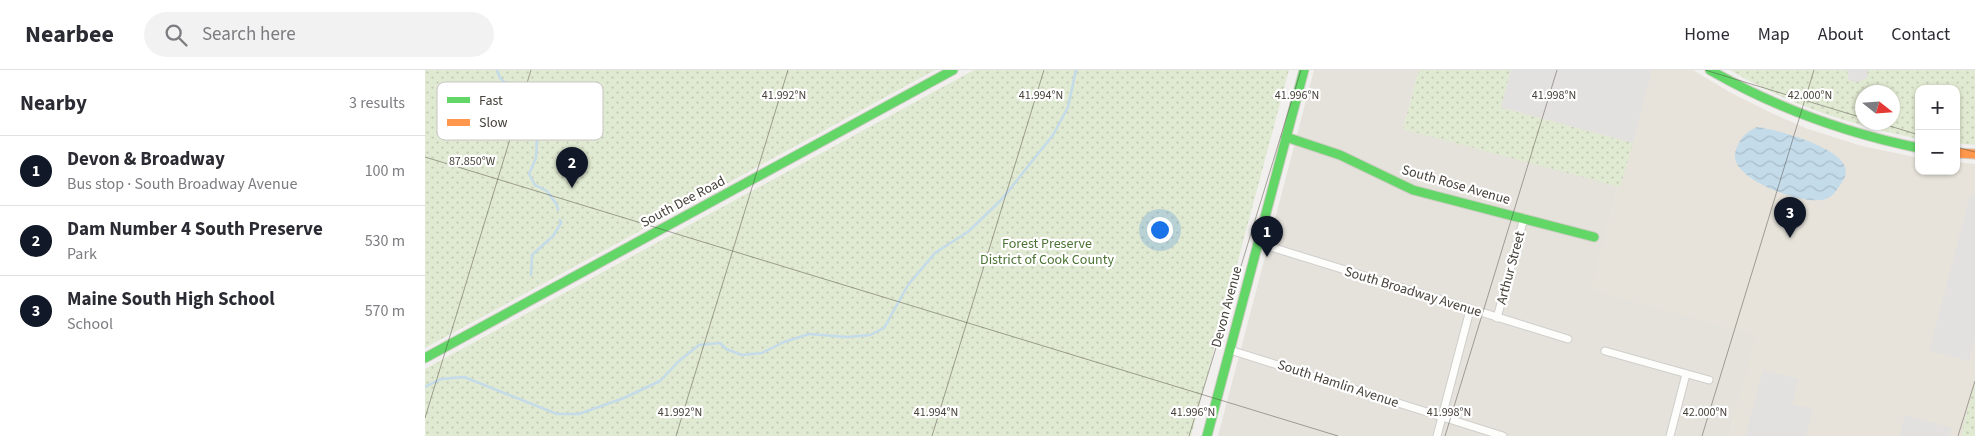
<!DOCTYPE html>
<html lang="en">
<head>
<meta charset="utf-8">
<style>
  :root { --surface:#fff; --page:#f2f2f3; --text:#2b2b33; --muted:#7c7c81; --line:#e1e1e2; --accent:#111827 }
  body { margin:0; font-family:"Source Sans 3",sans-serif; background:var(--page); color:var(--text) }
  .controls { position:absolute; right:15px; top:15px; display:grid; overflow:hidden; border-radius:10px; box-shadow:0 1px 4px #0004 }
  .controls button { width:45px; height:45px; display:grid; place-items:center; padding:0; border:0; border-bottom:1px solid var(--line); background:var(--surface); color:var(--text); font:25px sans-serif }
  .compass { position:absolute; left:1430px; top:15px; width:45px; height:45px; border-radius:50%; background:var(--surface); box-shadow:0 1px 4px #0004; rotate:107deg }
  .you { position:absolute; left:734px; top:159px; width:18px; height:18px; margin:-12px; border:4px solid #fff; border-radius:50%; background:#1a73e8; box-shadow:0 0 0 8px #1a73e833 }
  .badge { display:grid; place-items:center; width:32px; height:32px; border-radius:50%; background:var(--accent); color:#fff; font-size:16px; font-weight:700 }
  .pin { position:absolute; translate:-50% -41px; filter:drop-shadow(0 1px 2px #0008) }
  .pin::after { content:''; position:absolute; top:26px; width:18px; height:15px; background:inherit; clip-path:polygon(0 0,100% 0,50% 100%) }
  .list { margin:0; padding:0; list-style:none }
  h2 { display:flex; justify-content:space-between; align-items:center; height:65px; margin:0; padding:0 20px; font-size:21px }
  h2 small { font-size:16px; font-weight:400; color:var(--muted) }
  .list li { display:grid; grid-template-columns:32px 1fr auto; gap:15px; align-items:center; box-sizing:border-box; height:70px; padding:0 20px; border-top:1px solid var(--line) }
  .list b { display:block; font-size:19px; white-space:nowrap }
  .list p { margin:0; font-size:16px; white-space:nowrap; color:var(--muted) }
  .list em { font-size:16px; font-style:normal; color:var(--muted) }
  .icon { flex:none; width:28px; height:28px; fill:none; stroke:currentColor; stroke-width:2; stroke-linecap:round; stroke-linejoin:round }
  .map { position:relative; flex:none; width:1550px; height:366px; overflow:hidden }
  header { display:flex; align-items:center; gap:30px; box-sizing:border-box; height:70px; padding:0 25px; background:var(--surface); border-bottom:1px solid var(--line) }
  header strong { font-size:24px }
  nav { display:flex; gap:28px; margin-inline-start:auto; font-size:18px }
  .search { width:350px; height:45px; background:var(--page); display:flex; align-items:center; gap:12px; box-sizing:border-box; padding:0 18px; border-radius:28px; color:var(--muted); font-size:19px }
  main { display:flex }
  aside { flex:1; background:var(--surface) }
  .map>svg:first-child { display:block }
  .residential { fill:#e5e2dc }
  .education { fill:#e7e3da }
  .park { fill:url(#park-dots); fill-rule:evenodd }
  .parking { fill:#e3e1df }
  .water { fill:url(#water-waves) }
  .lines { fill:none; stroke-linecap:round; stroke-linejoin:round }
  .stream { stroke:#c4dbea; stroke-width:2.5 }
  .street-casing { stroke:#d0cecb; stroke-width:9 }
  .fast-casing { stroke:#d0cdc6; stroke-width:11 }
  .slow-casing { stroke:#d0cdc6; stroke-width:11 }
  .street { stroke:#fdfdfc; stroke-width:7 }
  .fast { stroke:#63d668; stroke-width:9 }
  .slow { stroke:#ff974d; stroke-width:9 }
  .ticks { fill:none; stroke:#47423a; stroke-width:1; stroke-opacity:0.45 }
  .labels { text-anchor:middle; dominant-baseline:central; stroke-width:4.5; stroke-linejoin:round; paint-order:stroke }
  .street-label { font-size:14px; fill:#47423a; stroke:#fff }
  .park-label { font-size:14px; fill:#4c7333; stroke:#fff }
  .key { fill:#fff; stroke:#c8c6c4; stroke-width:1 }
  .key-label { font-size:14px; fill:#47423a }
  .ticks-label { font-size:12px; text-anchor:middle; fill:#47423a; stroke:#fff; stroke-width:4.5; stroke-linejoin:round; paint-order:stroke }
</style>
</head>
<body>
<header>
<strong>Nearbee</strong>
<div class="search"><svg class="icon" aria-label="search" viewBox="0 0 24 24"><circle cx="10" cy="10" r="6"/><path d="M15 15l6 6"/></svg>Search here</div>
<nav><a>Home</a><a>Map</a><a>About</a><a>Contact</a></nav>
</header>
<main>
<aside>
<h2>Nearby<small>3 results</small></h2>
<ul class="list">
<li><span class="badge">1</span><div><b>Devon &amp; Broadway</b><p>Bus stop · South Broadway Avenue</p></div><em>100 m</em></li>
<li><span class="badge">2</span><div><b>Dam Number 4 South Preserve</b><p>Park</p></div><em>530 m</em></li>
<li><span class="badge">3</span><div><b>Maine South High School</b><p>School</p></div><em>570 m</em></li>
</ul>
</aside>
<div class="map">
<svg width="1550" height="366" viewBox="0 0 1550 366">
  <defs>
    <pattern id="park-dots" width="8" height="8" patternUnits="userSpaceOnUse" patternTransform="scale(1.25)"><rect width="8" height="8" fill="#e0e9d1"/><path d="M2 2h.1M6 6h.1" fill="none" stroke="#c2c9b4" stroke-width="1.8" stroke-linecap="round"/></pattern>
    <pattern id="water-waves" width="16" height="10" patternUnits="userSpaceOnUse" patternTransform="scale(1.25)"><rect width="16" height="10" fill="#c4dbea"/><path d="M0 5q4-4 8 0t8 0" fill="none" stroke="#aabdc9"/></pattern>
  </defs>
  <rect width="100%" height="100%" fill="#f2f0ee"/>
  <!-- residential -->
  <path class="residential" d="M889,0H988L993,2L978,59L1193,116L1167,219L1331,265L1304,366H793Z"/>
  <!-- education -->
  <path class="education" d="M988,0H1268L1306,23L1353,46L1383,59L1437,76L1494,88V101H1531V92L1550,94V366H1304L1330,265L1166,220L1193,116L978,59L993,2Z"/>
  <!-- park -->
  <g class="park">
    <path d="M0,0H510L0,278Z"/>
    <path d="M549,0H864L766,366H0V299Z"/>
    <path d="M994,0H1086L1076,38L1208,73L1195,117L978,59Z"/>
    <path d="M1305,0H1550V75L1531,73V19H1494V69C1427,55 1364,35 1305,0ZM1438,22H1468V52H1438Z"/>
    <path d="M1550,312V366H1536Z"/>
  </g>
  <!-- parking -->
  <g class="parking">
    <path d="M1086,0H1227L1208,73L1076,37Z"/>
    <path d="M1422,0H1442L1443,7L1434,12L1424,11Z"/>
    <path d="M1545,125L1550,126V269L1544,291L1504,281Z"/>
    <path d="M1338,300L1374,309L1367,334L1388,339L1381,366H1320Z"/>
    <path d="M1480,345L1527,358L1525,366H1474Z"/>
  </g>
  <!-- water -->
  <path class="water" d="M1332,57C1351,59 1414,77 1420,97C1423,105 1417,112 1413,118C1406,130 1398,131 1384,130C1364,128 1316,111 1310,89C1309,84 1311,79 1313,75C1316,67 1324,60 1332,57Z"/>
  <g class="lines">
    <!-- stream -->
    <g class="stream">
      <path d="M72,0L75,8L91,23L113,38L116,49L112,67L111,88L104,104L110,115L122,121L132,135L133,140"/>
      <path d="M106,205L107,185L128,166L136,153L135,150"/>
      <path d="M0,317L16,309L39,307L132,344H154L199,328L235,311L254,291L274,275L295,273L301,279L317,285L337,283L359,272L384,264L422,267L445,265L459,258L483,215L510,183L544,161L577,129L628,65L643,37L651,0"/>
    </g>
    <defs>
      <g id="street">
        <path d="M833,173L1143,269"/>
        <path d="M1072,248L1099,148"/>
        <path d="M805,280L1078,366"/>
        <path d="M1180,281L1284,310"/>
        <path d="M1012,366L1045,240"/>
        <path d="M1245,366L1261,304"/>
      </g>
      <g id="fast">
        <path d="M1285,0C1351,38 1420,63 1494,78"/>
        <path d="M861,67L915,85L988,120L1169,167"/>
        <path d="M0,288L528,0"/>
        <path d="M782,366L879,0"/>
      </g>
      <path id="slow" d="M1531,83L1550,84"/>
    </defs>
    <!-- street casing -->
    <use href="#street" class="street-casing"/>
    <!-- fast casing -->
    <use href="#fast" class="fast-casing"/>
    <!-- slow casing -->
    <use href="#slow" class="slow-casing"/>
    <!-- street -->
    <use href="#street" class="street"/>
    <!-- fast -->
    <use href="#fast" class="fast"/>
    <!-- slow -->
    <use href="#slow" class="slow"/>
  </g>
  <!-- ticks -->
  <path class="ticks" d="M1280,0L1438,48M1452,52L1494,65M1531,77L1550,82M0,87L913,366M0,348L106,0M251,366L363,0M507,366L619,0M764,366L876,0M1020,366L1132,0M1277,366L1389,0M1533,366L1550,311"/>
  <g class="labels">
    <!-- street labels -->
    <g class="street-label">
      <text transform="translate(1031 115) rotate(16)">South Rose Avenue</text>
      <text transform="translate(258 132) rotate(-28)">South Dee Road</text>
      <text transform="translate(1086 198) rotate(-75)">Arthur Street</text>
      <text transform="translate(988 222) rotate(17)">South Broadway Avenue</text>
      <text transform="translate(802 237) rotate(-75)">Devon Avenue</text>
      <text transform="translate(913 314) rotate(18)">South Hamlin Avenue</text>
    </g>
    <!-- park labels -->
    <g class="park-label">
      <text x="622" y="174">Forest Preserve<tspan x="622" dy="16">District of Cook County</tspan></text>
    </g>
  </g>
  <!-- legend -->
  <rect x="12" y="12" width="166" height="58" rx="8" class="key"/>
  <rect x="22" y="27" width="23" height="6" fill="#63d668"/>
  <rect x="22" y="49" width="23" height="7" fill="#ff974d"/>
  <g class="key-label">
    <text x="54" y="35">Fast</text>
    <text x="54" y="57">Slow</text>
  </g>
  <g class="ticks-label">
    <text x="359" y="29">41.992°N</text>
    <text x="616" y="29">41.994°N</text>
    <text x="872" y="29">41.996°N</text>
    <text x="1129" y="29">41.998°N</text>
    <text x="1385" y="29">42.000°N</text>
    <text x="47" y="95">87.850°W</text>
    <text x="255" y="346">41.992°N</text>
    <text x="511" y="346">41.994°N</text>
    <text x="768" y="346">41.996°N</text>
    <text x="1024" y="346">41.998°N</text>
    <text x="1280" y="346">42.000°N</text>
  </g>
</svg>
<div class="controls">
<button>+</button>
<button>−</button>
</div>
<svg class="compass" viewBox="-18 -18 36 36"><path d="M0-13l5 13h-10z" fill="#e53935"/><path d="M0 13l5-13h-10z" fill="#7c7c81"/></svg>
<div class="you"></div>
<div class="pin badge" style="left:842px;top:187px">1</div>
<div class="pin badge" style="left:147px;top:118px">2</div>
<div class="pin badge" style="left:1365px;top:168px">3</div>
</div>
</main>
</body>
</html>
